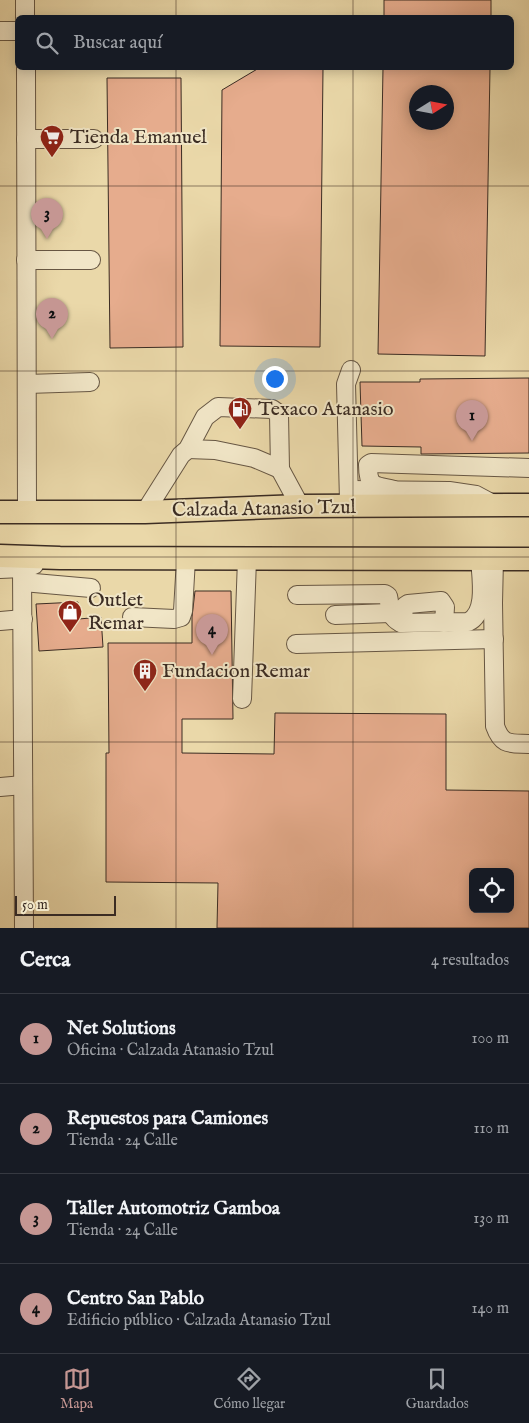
<!DOCTYPE html>
<html lang="es">
<head>
<meta charset="utf-8">
<style>
  :root { --surface:#171b24; --page:#242831; --text:#f1f3f6; --muted:#9ea1a6; --line:#363941; --accent:#c59692 }
  body { margin:0; font-family:"IM FELL English",serif; background:var(--page); color:var(--text) }
  .controls { position:absolute; right:15px; bottom:15px; display:grid; overflow:hidden; border-radius:8px; box-shadow:0 2px 12px #0003 }
  .controls button { width:45px; height:45px; display:grid; place-items:center; padding:0; border:0; border-bottom:1px solid var(--line); background:var(--surface); color:var(--text); font:25px sans-serif }
  .compass { position:absolute; left:409px; top:85px; width:45px; height:45px; border-radius:50%; background:var(--surface); box-shadow:0 2px 12px #0003; rotate:79deg }
  .scale { position:absolute; left:15px; bottom:12px; width:101px; box-sizing:border-box; padding-left:5px; border:2px solid #3b2c23; border-top:0; font-size:14px; line-height:18px; white-space:nowrap; color:#3b2c23; -webkit-text-stroke:4px #f1e6c7; paint-order:stroke }
  .you { position:absolute; left:274px; top:378px; width:18px; height:18px; margin:-12px; border:4px solid #fff; border-radius:50%; background:#1a73e8; box-shadow:0 0 0 8px #1a73e833 }
  .badge { display:grid; place-items:center; width:32px; height:32px; border-radius:50%; background:var(--accent); color:#111; font-size:16px; font-weight:700 }
  .pin { position:absolute; translate:-50% -41px; filter:drop-shadow(0 1px 2px #0008) }
  .pin::after { content:''; position:absolute; top:26px; width:18px; height:15px; background:inherit; clip-path:polygon(0 0,100% 0,50% 100%) }
  .list { margin:0; padding:0; list-style:none }
  h2 { display:flex; justify-content:space-between; align-items:center; height:65px; margin:0; padding:0 20px; font-size:21px }
  h2 small { font-size:16px; font-weight:400; color:var(--muted) }
  .list li { display:grid; grid-template-columns:32px 1fr auto; gap:15px; align-items:center; box-sizing:border-box; height:90px; padding:0 20px; border-top:1px solid var(--line) }
  .list b { display:block; font-size:19px; white-space:nowrap }
  .list p { margin:0; font-size:16px; white-space:nowrap; color:var(--muted) }
  .list em { font-size:16px; font-style:normal; color:var(--muted) }
  .icon { flex:none; width:28px; height:28px; fill:none; stroke:currentColor; stroke-width:2; stroke-linecap:round; stroke-linejoin:round }
  .map { position:relative; flex:none; width:529px; height:928px; overflow:hidden }
  .search { position:absolute; background:var(--surface); box-shadow:0 2px 12px #0003; left:15px; right:15px; top:15px; height:55px; display:flex; align-items:center; gap:12px; box-sizing:border-box; padding:0 18px; border-radius:8px; color:var(--muted); font-size:19px }
  .sheet { height:425px; background:var(--surface) }
  nav { display:flex; justify-content:space-around; align-items:center; box-sizing:border-box; height:70px; border-top:1px solid var(--line); background:var(--surface); font-size:14px; color:var(--muted) }
  nav a { display:grid; justify-items:center; gap:2px }
  nav .on { color:var(--accent) }
  .map>svg:first-child { display:block }
  .building { fill:#e6ac8d; stroke:#3b2c23; fill-rule:evenodd }
  .lines { fill:none; stroke-linecap:round; stroke-linejoin:round }
  .minor-casing { stroke:#675744; stroke-width:20 }
  .major-casing { stroke:#3b2c23; stroke-width:25 }
  .minor { stroke:#f1e6c7; stroke-width:18 }
  .major { stroke:#ead8a9; stroke-width:22 }
  .grid { fill:none; stroke:#3b2c23; stroke-width:1; stroke-opacity:0.55 }
  .labels { text-anchor:middle; dominant-baseline:central; stroke-width:4; stroke-linejoin:round; paint-order:stroke }
  .poi-label { font-size:20px; fill:#3b2c23; stroke:#f1e6c7; text-anchor:start }
  .street-label { font-size:20px; fill:#3b2c23; stroke:#f1e6c7 }
</style>
</head>
<body>
<div class="map">
<svg width="529" height="928" viewBox="0 0 529 928">
  <rect width="100%" height="100%" fill="#ead8a9"/>
  <filter id="stains"><feTurbulence type="fractalNoise" baseFrequency=".004" numOctaves="4"/><feColorMatrix values="0 0 0 0 .2 0 0 0 0 .09 0 0 0 0 .02 0 0 0 .5 -.17"/></filter>
  <radialGradient id="worn" r=".72"><stop offset=".6" stop-color="#630" stop-opacity="0"/><stop offset="1" stop-color="#630" stop-opacity=".3"/></radialGradient>
  <!-- building -->
  <g class="building">
    <rect x="384" y="0" width="107" height="18"/>
    <path d="M259,68H323L320,347L220,346L222,90Z"/>
    <path d="M383,68H490L485,356L378,354ZM416,92H446V122H416Z"/>
    <path d="M107,78H181L183,347L110,348Z"/>
    <path d="M529,378V453L421,454V447L362,446L360,382H420V379Z"/>
    <path d="M195,591H231L233,719H182V753L274,754L275,713L446,714V790L529,791V928H217L218,883L106,882V753H109L108,643H192V617ZM473,872H510V909H473Z"/>
    <path d="M78,602L79,619L101,617L103,647L39,651L36,604Z"/>
  </g>
  <g class="lines">
    <defs>
      <g id="minor">
        <path d="M25,0V18"/>
        <path d="M0,31H18"/>
        <path d="M26,68L27,512"/>
        <path d="M26,139H94"/>
        <path d="M26,260H91"/>
        <path d="M27,384L90,382"/>
        <path d="M188,449L215,450L254,458L280,469"/>
        <path d="M349,490L449,491L476,495L491,503"/>
        <path d="M394,490C374,485 368,488 368,465L371,463L529,468"/>
        <path d="M349,501L346,384L351,370"/>
        <path d="M145,512L181,455L188,449L205,417L218,407L272,409L279,414L280,469L300,506"/>
        <path d="M494,559L493,603L495,726C502,746 510,743 529,744"/>
        <path d="M22,568L24,928"/>
        <path d="M0,569L22,568L34,565"/>
        <path d="M23,582L91,588"/>
        <path d="M297,595L385,594L388,596C391,609 388,616 401,623L468,622C488,613 481,577 480,558"/>
        <path d="M335,615L390,613"/>
        <path d="M132,617L174,619L181,617L183,611L186,559"/>
        <path d="M0,621L23,619"/>
        <path d="M401,623L405,606L408,604L441,601L445,607L444,623"/>
        <path d="M296,644L494,639"/>
        <path d="M242,699L247,559"/>
        <path d="M0,787L23,785"/>
      </g>
      <g id="major">
        <path d="M0,512H145L300,506L529,505"/>
        <path d="M0,556L60,558L529,559"/>
      </g>
    </defs>
    <!-- minor casing -->
    <use href="#minor" class="minor-casing"/>
    <!-- major casing -->
    <use href="#major" class="major-casing"/>
    <!-- minor -->
    <use href="#minor" class="minor"/>
    <!-- major -->
    <use href="#major" class="major"/>
  </g>
  <!-- grid -->
  <path class="grid" d="M176,0V18M353,0V18M176,68V928M353,68V928M0,186H529M0,371H529M0,557H529M0,742H529"/>
  <!-- icons -->
  <defs>
    <symbol id="supermarket-pin" viewBox="-11 -11 22 30"><path d="M0 17L-7.5 6A9.5 9.5 0 1 1 7.5 6Z" fill="#8f2418" stroke="#f1e6c7"/><path d="M-6-5.5h2.5l.6 2H6L4.5 2H-2.5L-4.4-4H-6ZM-1.5 3.2a1.3 1.3 0 1 0 .1 0ZM3 3.2a1.3 1.3 0 1 0 .1 0Z" fill="#fff"/></symbol>
    <symbol id="fuel-pin" viewBox="-11 -11 22 30"><path d="M0 17L-7.5 6A9.5 9.5 0 1 1 7.5 6Z" fill="#8f2418" stroke="#f1e6c7"/><path d="M-5.5-6h7V0h2V4h1.3V-2.5L3-4.5l.8-.8L6-3V5H2.5V1h-1V6h-7ZM-4.2-4.7v3.2H.2V-4.7Z" fill="#fff"/></symbol>
    <symbol id="shop-pin" viewBox="-11 -11 22 30"><path d="M0 17L-7.5 6A9.5 9.5 0 1 1 7.5 6Z" fill="#8f2418" stroke="#f1e6c7"/><path d="M-5-2.5h2.3a2.7 3.5 0 0 1 5.4 0H5L5.5 6h-11ZM-1.5-2.5h3a1.5 2.3 0 0 0-3 0Z" fill="#fff"/></symbol>
    <symbol id="building-pin" viewBox="-11 -11 22 30"><path d="M0 17L-7.5 6A9.5 9.5 0 1 1 7.5 6Z" fill="#8f2418" stroke="#f1e6c7"/><path d="M-4-6H4V6H1V3H-1V6H-4ZM-2.5-4.3h1.7v1.8h-1.7ZM.8-4.3h1.7v1.8H.8ZM-2.5-1h1.7V.8h-1.7ZM.8-1h1.7V.8H.8Z" fill="#fff"/></symbol>
  </defs>
  <g fill-rule="evenodd">
    <use href="#supermarket-pin" x="38" y="123" width="28" height="38"/>
    <use href="#fuel-pin" x="226" y="395" width="28" height="38"/>
    <use href="#shop-pin" x="56" y="598" width="28" height="38"/>
    <use href="#building-pin" x="131" y="657" width="28" height="38"/>
  </g>
  <g class="labels">
    <!-- poi labels -->
    <g class="poi-label">
      <text x="70" y="137">Tienda Emanuel</text>
      <text x="258" y="409">Texaco Atanasio</text>
      <text x="88" y="600">Outlet<tspan x="88" dy="23">Remar</tspan></text>
      <text x="162" y="671">Fundacion Remar</text>
    </g>
    <!-- street labels -->
    <g class="street-label">
      <text transform="translate(264 509) rotate(-1)">Calzada Atanasio Tzul</text>
    </g>
  </g>
  <rect width="100%" height="100%" filter="url(#stains)"/>
  <rect width="100%" height="100%" fill="url(#worn)"/>
</svg>
<div class="controls">
<button><svg class="icon" aria-label="locate" viewBox="0 0 24 24"><circle cx="12" cy="12" r="6"/><path d="M12 2v4M12 18v4M2 12h4M18 12h4"/></svg></button>
</div>
<svg class="compass" viewBox="-18 -18 36 36"><path d="M0-13l5 13h-10z" fill="#e53935"/><path d="M0 13l5-13h-10z" fill="#9ea1a6"/></svg>
<div class="scale">50 m</div>
<div class="you"></div>
<div class="pin badge" style="left:472px;top:441px">1</div>
<div class="pin badge" style="left:52px;top:339px">2</div>
<div class="pin badge" style="left:47px;top:239px">3</div>
<div class="pin badge" style="left:212px;top:655px">4</div>
<div class="search"><svg class="icon" aria-label="search" viewBox="0 0 24 24"><circle cx="10" cy="10" r="6"/><path d="M15 15l6 6"/></svg>Buscar aquí</div>
</div>
<section class="sheet">
<h2>Cerca<small>4 resultados</small></h2>
<ul class="list">
<li><span class="badge">1</span><div><b>Net Solutions</b><p>Oficina · Calzada Atanasio Tzul</p></div><em>100 m</em></li>
<li><span class="badge">2</span><div><b>Repuestos para Camiones</b><p>Tienda · 24 Calle</p></div><em>110 m</em></li>
<li><span class="badge">3</span><div><b>Taller Automotriz Gamboa</b><p>Tienda · 24 Calle</p></div><em>130 m</em></li>
<li><span class="badge">4</span><div><b>Centro San Pablo</b><p>Edificio público · Calzada Atanasio Tzul</p></div><em>140 m</em></li>
</ul>
</section>
<nav>
<a class="on"><svg class="icon" aria-label="map" viewBox="0 0 24 24"><path d="M3 6l6-2 6 2 6-2v14l-6 2-6-2-6 2zM9 4v14M15 6v14"/></svg>Mapa</a>
<a><svg class="icon" aria-label="directions" viewBox="0 0 24 24"><path d="M12 3l9 9-9 9-9-9zM9 14v-3h6M13 9l2 2-2 2"/></svg>Cómo llegar</a>
<a><svg class="icon" aria-label="saved" viewBox="0 0 24 24"><path d="M7 4h10v16l-5-4-5 4z"/></svg>Guardados</a>
</nav>
</body>
</html>
